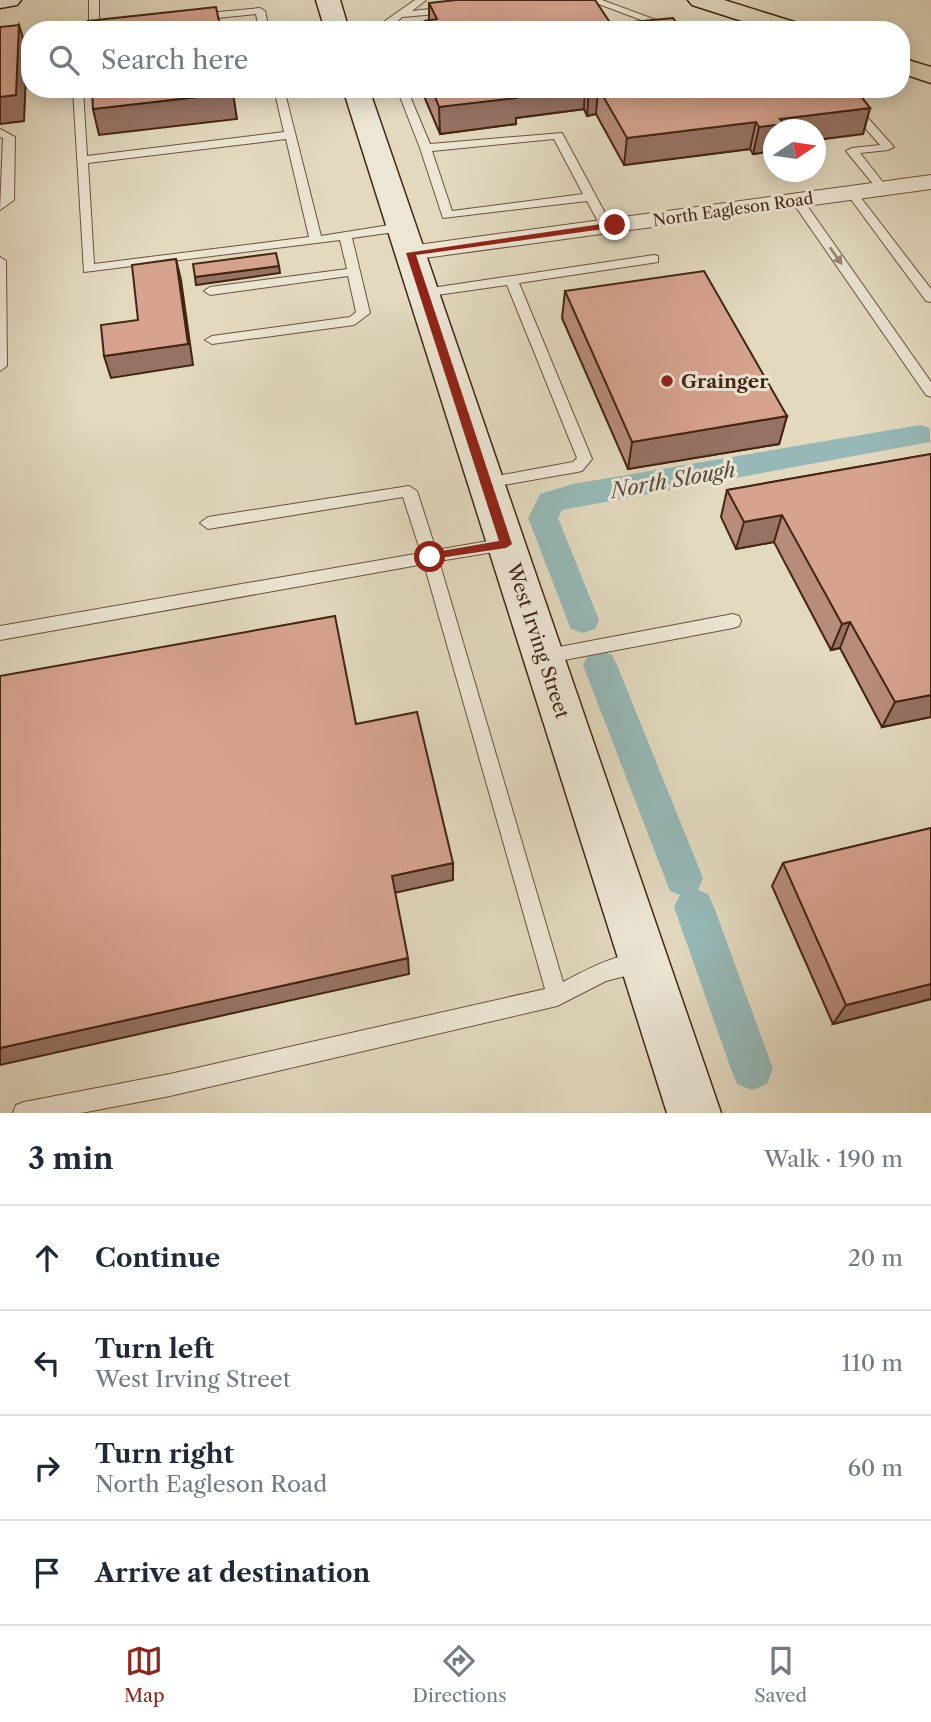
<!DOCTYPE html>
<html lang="en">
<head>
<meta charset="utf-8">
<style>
  :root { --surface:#fff; --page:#f2f2f3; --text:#1f2937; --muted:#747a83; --line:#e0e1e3; --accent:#8f2418 }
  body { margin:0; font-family:"Libre Caslon Text",serif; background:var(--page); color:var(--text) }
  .compass { position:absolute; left:763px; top:119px; width:63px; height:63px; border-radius:50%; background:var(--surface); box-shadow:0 4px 18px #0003; rotate:77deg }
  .stop { position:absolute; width:21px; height:21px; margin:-16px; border:5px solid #8f2418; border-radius:50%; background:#fff }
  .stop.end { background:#8f2418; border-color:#fff; box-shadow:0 2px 7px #0008 }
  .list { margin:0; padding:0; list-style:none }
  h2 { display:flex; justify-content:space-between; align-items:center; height:91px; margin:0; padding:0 28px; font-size:30px }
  h2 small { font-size:23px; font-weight:400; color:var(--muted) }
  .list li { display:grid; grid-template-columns:46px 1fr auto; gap:21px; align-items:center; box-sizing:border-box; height:105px; padding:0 28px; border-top:2px solid var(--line) }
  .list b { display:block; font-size:26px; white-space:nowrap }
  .list p { margin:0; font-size:23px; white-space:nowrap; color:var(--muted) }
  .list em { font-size:23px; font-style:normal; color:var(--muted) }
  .icon { flex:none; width:38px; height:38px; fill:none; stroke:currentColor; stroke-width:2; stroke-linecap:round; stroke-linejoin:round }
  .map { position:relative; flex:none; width:931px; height:1113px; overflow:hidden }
  .search { position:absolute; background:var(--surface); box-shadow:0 4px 18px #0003; left:21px; right:21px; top:21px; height:77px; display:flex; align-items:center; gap:18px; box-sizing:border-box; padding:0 24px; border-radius:28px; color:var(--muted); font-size:26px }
  .sheet { height:511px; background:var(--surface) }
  nav { display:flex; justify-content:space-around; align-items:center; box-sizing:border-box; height:98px; border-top:2px solid var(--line); background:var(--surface); font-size:19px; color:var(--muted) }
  nav a { display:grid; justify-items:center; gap:4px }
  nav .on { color:var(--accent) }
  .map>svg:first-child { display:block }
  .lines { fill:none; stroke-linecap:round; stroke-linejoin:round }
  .canal { fill:#96b9b7; fill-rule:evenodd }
  .lane-casing { stroke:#6b523d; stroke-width:2 }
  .street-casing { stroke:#6b523d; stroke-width:2 }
  .secondary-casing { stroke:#432512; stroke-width:3 }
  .highway-casing { stroke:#432512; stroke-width:3 }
  .lane { fill:#ece6d5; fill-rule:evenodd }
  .street { fill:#ece6d5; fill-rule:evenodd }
  .secondary { fill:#ece6d5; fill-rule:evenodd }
  .highway { fill:#e2d9bf; fill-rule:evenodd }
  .wall { fill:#b88c7b; stroke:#432512; stroke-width:2 }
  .shaded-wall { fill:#967264; stroke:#432512; stroke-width:2 }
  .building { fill:#d6a38f; stroke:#432512; stroke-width:2 }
  .oneway { fill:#988674 }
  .route { fill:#8f2418 }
  .poi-dot { fill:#8f2418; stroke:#ece6d5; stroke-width:2.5 }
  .labels { text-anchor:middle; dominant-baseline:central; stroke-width:6; stroke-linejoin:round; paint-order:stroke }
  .far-street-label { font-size:16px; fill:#432512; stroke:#ece6d5 }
  .poi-label { font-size:19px; font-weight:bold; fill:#432512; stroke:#ece6d5; text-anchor:start }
  .street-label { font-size:19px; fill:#432512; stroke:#ece6d5 }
  .water-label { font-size:21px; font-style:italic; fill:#584a3b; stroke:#ece6d5 }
</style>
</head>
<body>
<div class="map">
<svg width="931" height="1113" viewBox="0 0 931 1113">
  <rect width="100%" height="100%" fill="#e2d9bf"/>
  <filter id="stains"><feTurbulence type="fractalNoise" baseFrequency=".00286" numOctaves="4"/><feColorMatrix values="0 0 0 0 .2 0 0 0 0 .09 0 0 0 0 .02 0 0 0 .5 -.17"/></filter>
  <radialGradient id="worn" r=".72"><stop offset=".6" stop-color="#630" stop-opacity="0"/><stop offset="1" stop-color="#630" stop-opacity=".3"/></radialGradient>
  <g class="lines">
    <!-- canal -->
    <g class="canal">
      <path d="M920,425L930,428V442L562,510L558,518L599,620L595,629L583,633L571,629L528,518L540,494L573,484Z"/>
      <path d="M600,651L612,655L617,665L703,878L698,890L708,894L714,907L773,1069L767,1084L752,1090L737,1084L731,1069L674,907L680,895L670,891L665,878L583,665L588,655Z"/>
    </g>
    <defs>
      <g id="lane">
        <path d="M89,0H99V24H112V28L70,30L89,25Z"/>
        <path d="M415,0H426L412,11L448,7L453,10L448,13L402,17L388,30H378L382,23Z"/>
        <path d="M588,0H602L683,30H668Z"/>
        <path d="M260,8L265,11L269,30H259L256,14L198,20L193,17L198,14Z"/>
        <path d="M73,89H83L87,156L284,132L274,89H284L321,236L402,223L408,227L402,231L352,238L370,313L354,325L212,344L205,340L212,336L350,317L356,312L348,276L210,295L204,291L210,287L347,269L340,240L84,272ZM286,139L309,237L94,264L88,163Z"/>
        <path d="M397,89H407L430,144L562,133L612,226L610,229H602L587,201L443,218L420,148ZM554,139L583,194L452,211L432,151Z"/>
        <path d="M831,89H842L894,147L888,150L860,153L886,186V190H878L846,151L852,148L880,145Z"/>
        <path d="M0,129L15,137L14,200L0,210L3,138L0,137Z"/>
        <path d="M851,188L855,190L931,289V302L926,301L847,194L845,192Z"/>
        <path d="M797,196L801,197L931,382V397L926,395L791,200Z"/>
        <path d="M654,255L658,256V262L519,283L592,459L582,471L577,472L486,488L481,487L479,483L481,479L486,478L573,462L577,458L507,285L423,297L418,296V290Z"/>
        <path d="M0,257L6,261L7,366L0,371Z"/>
        <path d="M409,486L417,491L436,550L506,538L514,544L506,550L439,561L563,982C584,971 627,947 649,956L652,963L649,970L606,981L557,1006L170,1096L81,1113H13L16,1105L24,1102L170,1074L545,989L424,564L0,640V626L421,553L403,497L208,529L200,523L208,517Z"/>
        <path d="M733,614L739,616L741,621L739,626L733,628L543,664L537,662L535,657L537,652L543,650Z"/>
      </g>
      <path id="street" d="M931,175V189L410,260L402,258L398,253L402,248L410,246Z"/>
      <g id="secondary">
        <path d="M0,0H21L17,5L0,8Z"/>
        <path d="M316,0H340L349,30H325Z"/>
        <path d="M343,89H369L721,1113H667Z"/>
      </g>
      <g id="highway">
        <path d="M688,0H724L804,25L807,30H770L692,5Z"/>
        <path d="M901,58L931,67V83L901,73Z"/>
      </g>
    </defs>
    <!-- lane casing -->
    <use href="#lane" class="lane-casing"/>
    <!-- street casing -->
    <use href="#street" class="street-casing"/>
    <!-- secondary casing -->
    <use href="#secondary" class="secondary-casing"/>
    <!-- highway casing -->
    <use href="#highway" class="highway-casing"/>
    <!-- lane -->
    <use href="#lane" class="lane"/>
    <!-- street -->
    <use href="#street" class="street"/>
    <!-- secondary -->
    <use href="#secondary" class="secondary"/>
    <!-- highway -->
    <use href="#highway" class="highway"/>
  </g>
  <!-- wall -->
  <g class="wall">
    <path d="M429,3L611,24L682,30H425V21L429,20Z"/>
    <path d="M421,89H855L870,108L863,134L774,130V151L753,154L750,149L624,165L596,114L587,116L584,109L516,118V124L440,134Z"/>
    <path d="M565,291L787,416L779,444L628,469L562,318Z"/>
    <path d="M931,454V717L882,727L840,648L831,650L774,542L736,549L721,517L727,490Z"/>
    <path d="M931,828V999L833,1024L772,886L783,863Z"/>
  </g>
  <!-- shaded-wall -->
  <g class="shaded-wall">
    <path d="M19,25L27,51L24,121L0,124V97Z"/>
    <path d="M534,89H585L584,109L516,118V124L440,134L439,107L514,92Z"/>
    <path d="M589,89H598L596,114L587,116Z"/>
    <path d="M233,93L237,119L99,135L93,109Z"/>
    <path d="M870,108L863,134L816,140V130H774V151L753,154L759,127L780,119Z"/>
    <path d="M756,122L750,149L624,165L627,138Z"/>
    <path d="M176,259L181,280L193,365L111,378L104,356L188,344Z"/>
    <path d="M279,266L280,273L196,285L195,277Z"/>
    <path d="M787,416L779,444L628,469L632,442Z"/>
    <path d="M782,515L774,542L736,549L744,522Z"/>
    <path d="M850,622L840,648L831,650L842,624Z"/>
    <path d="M931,695V717L882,727L895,702Z"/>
    <path d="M453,863V880L394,893L392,876Z"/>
    <path d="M408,958L409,974L0,1065V1048Z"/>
    <path d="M931,984V999L833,1024L846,1005Z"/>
  </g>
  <!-- building -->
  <g class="building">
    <path d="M456,0H595L611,24L673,18L682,30H429L425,21L437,19L429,3Z"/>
    <path d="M216,7L221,30H88V21Z"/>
    <path d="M19,25L16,95L0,97V27Z"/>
    <path d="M92,89H232L233,93L93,109Z"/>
    <path d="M432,89H534L514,92L517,98L439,107Z"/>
    <path d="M599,89H855L870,108L780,119L784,124L759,127L756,122L627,138Z"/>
    <path d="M276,253L279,266L195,277L193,264Z"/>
    <path d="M176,259L188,344L104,356L101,325L138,320L132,265Z"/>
    <path d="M704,271L787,416L632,442L565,291Z"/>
    <path d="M931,454V695L895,702L850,622L842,624L782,515L744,522L727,490Z"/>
    <path d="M335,616L356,724L417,712L453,863L392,876L408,958L0,1048V676Z"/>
    <path d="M931,828V984L846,1005L783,863Z"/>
  </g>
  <!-- one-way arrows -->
  <defs><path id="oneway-solid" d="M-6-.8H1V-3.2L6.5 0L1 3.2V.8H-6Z" transform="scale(1.75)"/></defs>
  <use class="oneway" href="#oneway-solid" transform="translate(836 256) rotate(55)"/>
  <!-- route -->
  <path class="route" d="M615,222L619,225L618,227L416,255L512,544L506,548L426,560V554L430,553L499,541L406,253Z"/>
  <!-- markers -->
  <circle class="poi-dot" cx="667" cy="381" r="7"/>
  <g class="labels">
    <!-- far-street labels -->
    <g class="far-street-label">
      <text transform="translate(733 209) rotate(-8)">North Eagleson Road</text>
    </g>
    <!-- poi labels -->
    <g class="poi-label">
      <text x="681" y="381">Grainger</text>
    </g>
    <!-- street labels -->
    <g class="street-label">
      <text transform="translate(538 641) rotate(72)">West Irving Street</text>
    </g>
    <!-- water labels -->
    <g class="water-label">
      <text transform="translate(673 480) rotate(-10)">North Slough</text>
    </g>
  </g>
  <rect width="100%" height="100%" filter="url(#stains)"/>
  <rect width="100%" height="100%" fill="url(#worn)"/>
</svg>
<svg class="compass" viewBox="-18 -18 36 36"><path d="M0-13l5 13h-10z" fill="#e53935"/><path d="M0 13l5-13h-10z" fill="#747a83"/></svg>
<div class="stop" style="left:430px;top:557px"></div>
<div class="stop end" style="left:615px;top:225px"></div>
<div class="search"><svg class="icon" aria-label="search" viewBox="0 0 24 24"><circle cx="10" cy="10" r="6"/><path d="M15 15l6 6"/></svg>Search here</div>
</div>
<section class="sheet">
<h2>3 min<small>Walk · 190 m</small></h2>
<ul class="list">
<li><svg class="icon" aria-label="ahead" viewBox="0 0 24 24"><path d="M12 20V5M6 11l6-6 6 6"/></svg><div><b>Continue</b></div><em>20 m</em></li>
<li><svg class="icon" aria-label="left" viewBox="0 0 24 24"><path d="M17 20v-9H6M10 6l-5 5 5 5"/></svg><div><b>Turn left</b><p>West Irving Street</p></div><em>110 m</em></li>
<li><svg class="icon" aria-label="right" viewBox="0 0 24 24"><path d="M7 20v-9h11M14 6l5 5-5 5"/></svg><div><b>Turn right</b><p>North Eagleson Road</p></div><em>60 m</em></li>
<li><svg class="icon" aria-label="arrive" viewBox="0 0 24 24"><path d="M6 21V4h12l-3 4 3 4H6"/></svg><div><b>Arrive at destination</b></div></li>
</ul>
</section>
<nav>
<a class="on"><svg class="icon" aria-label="map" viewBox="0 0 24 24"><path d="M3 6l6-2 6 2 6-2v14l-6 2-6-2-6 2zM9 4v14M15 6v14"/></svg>Map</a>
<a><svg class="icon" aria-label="directions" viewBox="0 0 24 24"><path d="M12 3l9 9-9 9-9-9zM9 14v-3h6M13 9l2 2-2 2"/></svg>Directions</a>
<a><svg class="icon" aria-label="saved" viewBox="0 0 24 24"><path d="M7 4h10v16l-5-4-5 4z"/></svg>Saved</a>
</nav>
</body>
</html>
